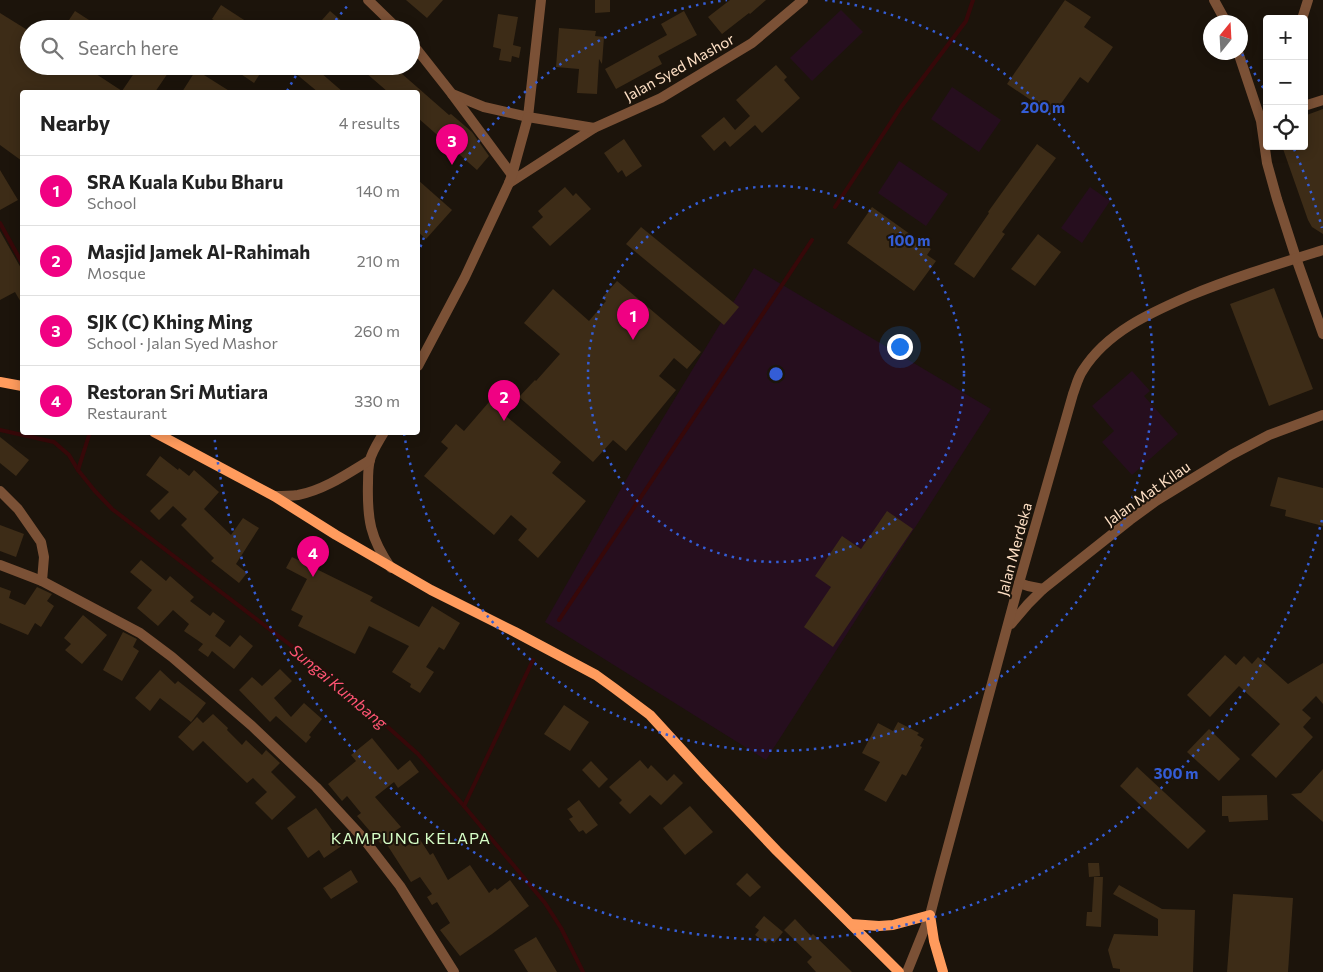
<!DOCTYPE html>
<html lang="en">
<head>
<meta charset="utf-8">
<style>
  :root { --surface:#fff; --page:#f2f2f2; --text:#222; --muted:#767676; --line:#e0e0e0; --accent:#f00183 }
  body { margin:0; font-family:Commissioner,sans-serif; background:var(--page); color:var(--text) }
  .controls { position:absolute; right:15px; top:15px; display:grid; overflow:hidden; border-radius:5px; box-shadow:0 2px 12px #0003 }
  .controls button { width:45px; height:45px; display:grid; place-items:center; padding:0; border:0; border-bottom:1px solid var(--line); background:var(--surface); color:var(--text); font:25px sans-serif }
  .compass { position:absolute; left:1203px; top:15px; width:45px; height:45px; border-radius:50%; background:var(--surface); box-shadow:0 2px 12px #0003; rotate:18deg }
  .you { position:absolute; left:899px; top:346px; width:18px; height:18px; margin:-12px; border:4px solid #fff; border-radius:50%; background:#1a73e8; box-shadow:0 0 0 8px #1a73e833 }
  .badge { display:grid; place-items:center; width:32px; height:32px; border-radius:50%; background:var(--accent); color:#fff; font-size:16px; font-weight:700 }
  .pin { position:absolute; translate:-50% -41px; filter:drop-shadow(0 1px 2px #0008) }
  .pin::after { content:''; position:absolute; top:26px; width:18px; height:15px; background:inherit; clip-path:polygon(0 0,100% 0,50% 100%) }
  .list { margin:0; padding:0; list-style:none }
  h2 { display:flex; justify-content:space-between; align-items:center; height:65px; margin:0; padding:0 20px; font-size:21px }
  h2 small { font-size:16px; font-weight:400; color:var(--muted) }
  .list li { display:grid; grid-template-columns:32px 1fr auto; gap:15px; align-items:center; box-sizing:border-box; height:70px; padding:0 20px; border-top:1px solid var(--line) }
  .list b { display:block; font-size:19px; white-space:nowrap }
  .list p { margin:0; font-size:16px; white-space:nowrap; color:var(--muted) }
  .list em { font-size:16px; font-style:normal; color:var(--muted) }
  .icon { flex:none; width:28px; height:28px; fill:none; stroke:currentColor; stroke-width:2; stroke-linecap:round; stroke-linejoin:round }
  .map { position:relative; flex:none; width:1323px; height:972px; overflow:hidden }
  .search { position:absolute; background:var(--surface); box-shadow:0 2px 12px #0003; left:20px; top:20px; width:400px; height:55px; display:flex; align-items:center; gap:12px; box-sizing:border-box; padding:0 18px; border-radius:28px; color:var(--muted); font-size:19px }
  .panel { position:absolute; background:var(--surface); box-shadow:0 2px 12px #0003; left:20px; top:90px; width:400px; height:345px; border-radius:5px }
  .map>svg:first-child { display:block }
  .green { fill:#260e1e }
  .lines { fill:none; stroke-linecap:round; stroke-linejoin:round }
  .stream { stroke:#370809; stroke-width:4 }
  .building { fill:#3d2c17 }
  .minor { stroke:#7b5136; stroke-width:10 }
  .tertiary { stroke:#7b5136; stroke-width:10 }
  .secondary { stroke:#ff9b5d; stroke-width:10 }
  .ring { fill:none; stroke:#345dd6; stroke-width:2.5; stroke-dasharray:2.5 5 }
  .labels { text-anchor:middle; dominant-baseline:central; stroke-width:4; stroke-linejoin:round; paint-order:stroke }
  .street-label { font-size:15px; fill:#ffe1c6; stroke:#1c140b }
  .water-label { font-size:16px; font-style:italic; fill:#ff5473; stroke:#1c140b }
  .neighbourhood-label { font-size:16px; letter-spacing:1px; fill:#d7ffc8; stroke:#1c140b }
  .centre { fill:#345dd6; stroke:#1c140b; stroke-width:2.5 }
  .ring-label { font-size:15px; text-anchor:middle; font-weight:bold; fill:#345dd6; stroke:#1c140b; stroke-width:4; stroke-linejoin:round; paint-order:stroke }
</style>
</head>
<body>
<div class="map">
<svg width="1323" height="972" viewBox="0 0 1323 972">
  <rect width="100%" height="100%" fill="#1c140b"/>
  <!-- green -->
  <g class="green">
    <path d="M841,10L863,32L812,81L790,58Z"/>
    <path d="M952,87L1001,120L979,152L931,119Z"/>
    <path d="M899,161L948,194L926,226L878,193Z"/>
    <path d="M1090,187L1110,201L1082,243L1061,228Z"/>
    <path d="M754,268L991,409L766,760L545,622L634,466Z"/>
    <path d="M1132,371L1150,391L1144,396L1178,434L1132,475L1102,442L1114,431L1092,406Z"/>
  </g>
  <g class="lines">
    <!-- stream -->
    <g class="stream">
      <path d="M835,207L901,107L966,21L973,0"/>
      <path d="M0,223L22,263"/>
      <path d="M0,430L54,442L69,455L78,470L94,490L112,509L327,673L418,754L464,806L545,903L561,928L583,972"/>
      <path d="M78,470L90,432"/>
      <path d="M559,620L812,240"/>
      <path d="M464,806L533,660"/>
    </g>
  </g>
  <!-- building -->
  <g class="building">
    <path d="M406,0H443L427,18Z"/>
    <path d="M595,0H610V12L595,13Z"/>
    <path d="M730,0H766L750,14L749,13L722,34L708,17Z"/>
    <path d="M1065,0L1091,17L1084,27L1113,47L1088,83L1080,77L1053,115L1007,84Z"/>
    <path d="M221,5L258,29H228L212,19Z"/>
    <path d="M75,11L103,29H63Z"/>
    <path d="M330,11L351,29H314Z"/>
    <path d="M684,11L697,35L658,56L662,64L616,89L605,69L667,35L661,24Z"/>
    <path d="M0,13L29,31V47L21,59L29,64V66H97L93,72L122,91L139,66H167L164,70L168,73L155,92H22V161L0,145Z"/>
    <path d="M498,14L518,17L513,45L521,47L519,58L512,56L511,62L499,60L501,49L493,47Z"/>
    <path d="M559,28L596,31L595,36L604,37L602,64L599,59L597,94L577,93L579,69L556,67Z"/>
    <path d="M776,65L787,77L784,80L800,98L762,133L755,125L730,147L725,141L714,151L701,136L724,117L735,130L750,116L736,100Z"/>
    <path d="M229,66H265L254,83Z"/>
    <path d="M301,66H313L343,92H318L295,73Z"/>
    <path d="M358,66H393L449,115L451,114L472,132L489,156L477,170L418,118V92H388Z"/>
    <path d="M196,70L231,92H182Z"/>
    <path d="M1323,109V234L1312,227L1308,220L1282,146H1304V116Z"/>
    <path d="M624,139L642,166L626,177L622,170L618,173L604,153Z"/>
    <path d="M1037,144L1056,158L1002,232L1005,234L974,278L954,264L989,213L988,212Z"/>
    <path d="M0,170L18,200L0,210Z"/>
    <path d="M418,180L452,210L426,239L418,232Z"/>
    <path d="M565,187L573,196L576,193L591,209L550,246L532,227L543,217L538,211Z"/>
    <path d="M872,207L931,249L927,255L936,261L914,291L847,243Z"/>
    <path d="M641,227L739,307L724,325L626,244Z"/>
    <path d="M0,231L22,270V304L15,292L0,300Z"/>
    <path d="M1038,234L1061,252L1035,286L1011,269Z"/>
    <path d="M617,281L701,352L687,369L674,358L659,376L676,390L626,451L613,440L593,462L519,397L535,380L536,381L560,354L524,323L553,289L589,321L606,301L602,298Z"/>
    <path d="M1274,288L1313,389L1269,406L1230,304Z"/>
    <path d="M489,402L561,462L552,473L586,501L538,558L518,540L527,529L511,515L494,535L424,476L448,448L441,442L456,424L464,431Z"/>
    <path d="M0,437L29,460L16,476L0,463Z"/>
    <path d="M160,456L178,470L179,468L189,476L194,470L219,492L204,509L231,535L243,518L259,528L236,564L247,573L239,583L211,561L214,558L181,525L187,519L173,506L159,520L150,511L169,492L146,475Z"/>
    <path d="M1278,477L1323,488V526L1285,516L1286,510L1270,506Z"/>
    <path d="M887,511L913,529L833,647L804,627L831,587L815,576L842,536L861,549Z"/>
    <path d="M0,525L24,534L16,557L0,551Z"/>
    <path d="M292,557L373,597L370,601L419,627L432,606L460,623L444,650L439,647L426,667L434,672L420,693L410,687L411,684L392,672L409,646L369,626L355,654L298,626L303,616L291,610L307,579L286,568Z"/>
    <path d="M141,560L166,581L170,576L194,597L190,601L210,616L213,612L225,621L215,636L230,647L240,635L253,646L234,669L212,651L208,657L198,650L203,644L184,631L189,624L173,610L158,626L137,608L152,590L130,572Z"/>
    <path d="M0,587L11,591L9,598L25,605L37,587L52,594L47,601L54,606L41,627L35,623L28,635L0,623Z"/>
    <path d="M83,615L107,635L82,664L65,650L71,644L64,638Z"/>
    <path d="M123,632L137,639L133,647L139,651L122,681L103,670Z"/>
    <path d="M1225,655L1236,665L1244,656L1252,664L1258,657L1288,684L1323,663V704L1316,696L1302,710L1311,718L1303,727L1313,737L1276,778L1251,755L1280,724L1239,686L1210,717L1187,695Z"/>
    <path d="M280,669L292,681L274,698L291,717L304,703L322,719L309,735L311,737L306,743L276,716L270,722L239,690L252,677L262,686Z"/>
    <path d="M160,670L175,684L178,681L206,703L191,722L160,698L150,711L135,698Z"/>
    <path d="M564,705L589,722L570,751L544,734Z"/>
    <path d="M213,714L228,728L227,730L242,745L246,740L262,755L266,750L280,763L271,772L296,797L272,820L255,803L267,792L253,778L247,783L203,741L193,751L178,737L197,717L203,723Z"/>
    <path d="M898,722L919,733L917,735L924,739L920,746L922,747L906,776L902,774L886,802L864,790L880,762L862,753L878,723L893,731Z"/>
    <path d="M1209,729L1240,759L1219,781L1187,752Z"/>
    <path d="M372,738L398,770L410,760L419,772L398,788L394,782L375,797L401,827L395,831L405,847L419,838L430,855L433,853L448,880L470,865L489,893L495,888L497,890L510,880L529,906L492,934L460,956L440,930L450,923L437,902L432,905L427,897L432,894L420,877L411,882L384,840L381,844L357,816L361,813L347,796L342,801L328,784L356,761L351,755Z"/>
    <path d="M640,760L648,769L651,765L667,781L674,774L683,783L661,805L650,795L630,814L619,803L622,800L609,787Z"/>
    <path d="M591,761L608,779L599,788L582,770Z"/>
    <path d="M1137,767L1206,831L1188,849L1120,786Z"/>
    <path d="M1323,769V822L1291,794L1301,793Z"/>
    <path d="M1267,795L1268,820L1229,822L1228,816H1222V796Z"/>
    <path d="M579,800L598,825L586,834L583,830L579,832L569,819L573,817L567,809Z"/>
    <path d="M690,806L713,832L685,855L663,828Z"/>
    <path d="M316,808L343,845L324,858L319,850L308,858L287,828Z"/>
    <path d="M1088,863H1099L1100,876L1089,877Z"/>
    <path d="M351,870L358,882L331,899L323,888Z"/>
    <path d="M747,873L761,887L750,897L736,884Z"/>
    <path d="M1094,877H1103L1101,927L1086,926L1087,912H1092Z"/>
    <path d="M1119,885L1162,909L1195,910L1193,972H1120V969L1113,968L1108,950L1114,934L1158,936V919L1113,894Z"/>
    <path d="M1233,894L1293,898L1288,972H1227Z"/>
    <path d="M764,916L783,932L774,943L769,939L766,943L755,935L759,930L755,927Z"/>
    <path d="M795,919L811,936L813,934L852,972H816L807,962L812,957L784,930Z"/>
    <path d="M536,937L557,972H528L514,950Z"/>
  </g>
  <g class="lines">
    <!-- minor -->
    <g class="minor">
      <path d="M368,0L398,29"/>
      <path d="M1302,19L1308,0"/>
      <path d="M411,42L452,94L484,107L528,117L541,0"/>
      <path d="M0,491L18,509L41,542L44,557L42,581"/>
      <path d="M0,565L42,581L140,633L172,657L252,726L316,787L363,838L400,886L454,972"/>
    </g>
    <!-- tertiary -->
    <g class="tertiary">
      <path d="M1214,0L1226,22"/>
      <path d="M1238,52L1261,121L1267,163L1277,199L1296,258L1323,334"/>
      <path d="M452,94L512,175"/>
      <path d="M1304,106L1323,100"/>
      <path d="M509,183L594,128"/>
      <path d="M418,366L465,277L509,183L512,175L528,117L594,128L661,98L719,63L752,43L803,0"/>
      <path d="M384,432C379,441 372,451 370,460C368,467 368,476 368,483C367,519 370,538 391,568"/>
      <path d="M274,496C282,496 290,496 298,495C324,490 347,474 370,460"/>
      <path d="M1019,583L1028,586L1043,589"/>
      <path d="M1011,624L1028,604L1043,589L1130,520L1156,501L1231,455L1269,435L1323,415"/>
      <path d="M907,972L930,915L939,880L1019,583L1073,394C1076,386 1078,377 1083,370C1107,332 1150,313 1189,296C1232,278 1278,264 1323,250"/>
    </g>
    <!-- secondary -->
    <g class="secondary">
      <path d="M0,382L22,386"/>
      <path d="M154,432L274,496L336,535L431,590L515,632L596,675L614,688L650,715L705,775L777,851L899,972"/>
      <path d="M851,924L879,926L893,925L930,915L934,941L943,972"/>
    </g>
  </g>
  <!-- distance rings -->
  <g class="ring">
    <circle cx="776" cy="374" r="188"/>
    <path d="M418 254A377 377 0 0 1 727 0M825 0A377 377 0 1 1 404 433"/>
    <path d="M1322 520A565 565 0 0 1 214 433M287 91A565 565 0 0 1 302 66M331 26A565 565 0 0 1 350 3M1242 54A565 565 0 0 1 1265 91M1294 149A565 565 0 0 1 1322 228"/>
  </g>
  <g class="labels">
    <!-- street labels -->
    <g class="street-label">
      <text transform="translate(679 67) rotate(-29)">Jalan Syed Mashor</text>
      <text transform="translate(1147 493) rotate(-35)">Jalan Mat Kilau</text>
      <text transform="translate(1014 549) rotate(-75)">Jalan Merdeka</text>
    </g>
    <!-- water labels -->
    <g class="water-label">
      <text transform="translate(339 686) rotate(40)">Sungai Kumbang</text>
    </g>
    <!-- neighbourhood labels -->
    <g class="neighbourhood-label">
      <text x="411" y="837">KAMPUNG KELAPA</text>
    </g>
  </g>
  <circle cx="776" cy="374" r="8" class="centre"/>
  <g class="ring-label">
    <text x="1043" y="113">200 m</text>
    <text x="909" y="246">100 m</text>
    <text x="1176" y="779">300 m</text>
  </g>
</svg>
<div class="controls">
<button>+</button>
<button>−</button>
<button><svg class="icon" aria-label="locate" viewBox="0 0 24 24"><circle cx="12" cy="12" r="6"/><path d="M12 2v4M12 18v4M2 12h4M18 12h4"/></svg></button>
</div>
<svg class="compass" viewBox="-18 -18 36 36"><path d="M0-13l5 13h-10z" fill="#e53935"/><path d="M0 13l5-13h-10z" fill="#767676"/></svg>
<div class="you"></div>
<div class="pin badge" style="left:633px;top:340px">1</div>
<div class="pin badge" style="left:504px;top:421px">2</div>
<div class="pin badge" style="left:452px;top:165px">3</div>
<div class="pin badge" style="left:313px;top:577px">4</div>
<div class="search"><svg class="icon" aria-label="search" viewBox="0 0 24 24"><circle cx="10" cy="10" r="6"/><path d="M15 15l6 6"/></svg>Search here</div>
<section class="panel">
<h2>Nearby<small>4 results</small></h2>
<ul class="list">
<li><span class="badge">1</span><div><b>SRA Kuala Kubu Bharu</b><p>School</p></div><em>140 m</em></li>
<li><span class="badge">2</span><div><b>Masjid Jamek Al-Rahimah</b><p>Mosque</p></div><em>210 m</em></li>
<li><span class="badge">3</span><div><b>SJK (C) Khing Ming</b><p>School · Jalan Syed Mashor</p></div><em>260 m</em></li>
<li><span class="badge">4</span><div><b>Restoran Sri Mutiara</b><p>Restaurant</p></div><em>330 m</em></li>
</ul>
</section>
</div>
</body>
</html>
